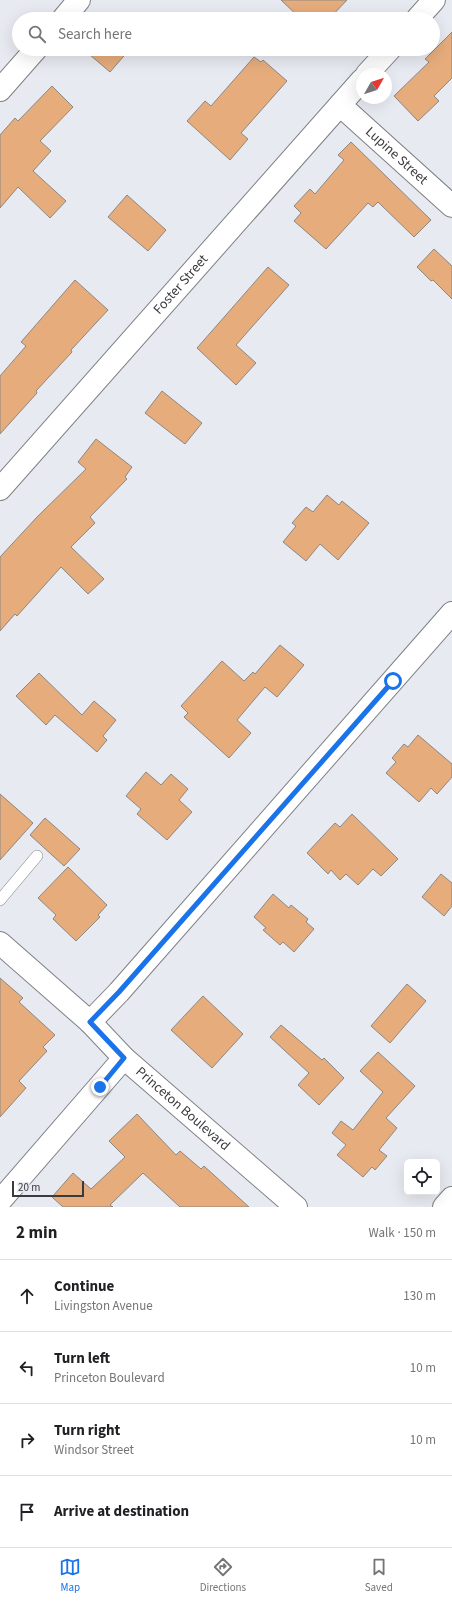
<!DOCTYPE html>
<html lang="en">
<head>
<meta charset="utf-8">
<style>
  :root { --surface:#fff; --page:#f2f2f2; --text:#202124; --muted:#757577; --line:#e0e0e0; --accent:#1a73e8 }
  body { margin:0; font-family:"Source Sans 3",sans-serif; background:var(--page); color:var(--text) }
  .controls { position:absolute; right:12px; bottom:12px; display:grid; overflow:hidden; border-radius:6px; box-shadow:0 4px 16px #0002 }
  .controls button { width:36px; height:36px; display:grid; place-items:center; padding:0; border:0; border-bottom:1px solid var(--line); background:var(--surface); color:var(--text); font:20px sans-serif }
  .compass { position:absolute; left:356px; top:68px; width:36px; height:36px; border-radius:50%; background:var(--surface); box-shadow:0 4px 16px #0002; rotate:51deg }
  .scale { position:absolute; left:12px; bottom:10px; width:72px; box-sizing:border-box; padding-left:4px; border:2px solid #3a3b3e; border-top:0; font-size:11px; line-height:14px; white-space:nowrap; color:#3a3b3e; -webkit-text-stroke:3px #e8eaf1; paint-order:stroke }
  .stop { position:absolute; width:12px; height:12px; margin:-9px; border:3px solid #1a73e8; border-radius:50%; background:#fff }
  .stop.end { background:#1a73e8; border-color:#fff; box-shadow:0 1px 4px #0008 }
  .list { margin:0; padding:0; list-style:none }
  h2 { display:flex; justify-content:space-between; align-items:center; height:52px; margin:0; padding:0 16px; font-size:17px }
  h2 small { font-size:13px; font-weight:400; color:var(--muted) }
  .list li { display:grid; grid-template-columns:26px 1fr auto; gap:12px; align-items:center; box-sizing:border-box; height:72px; padding:0 16px; border-top:1px solid var(--line) }
  .list b { display:block; font-size:15px; white-space:nowrap }
  .list p { margin:0; font-size:13px; white-space:nowrap; color:var(--muted) }
  .list em { font-size:13px; font-style:normal; color:var(--muted) }
  .icon { flex:none; width:22px; height:22px; fill:none; stroke:currentColor; stroke-width:2; stroke-linecap:round; stroke-linejoin:round }
  .map { position:relative; flex:none; width:452px; height:1207px; overflow:hidden }
  .search { position:absolute; background:var(--surface); box-shadow:0 4px 16px #0002; left:12px; right:12px; top:12px; height:44px; display:flex; align-items:center; gap:10px; box-sizing:border-box; padding:0 14px; border-radius:22px; color:var(--muted); font-size:15px }
  .sheet { height:340px; background:var(--surface) }
  nav { display:flex; justify-content:space-around; align-items:center; box-sizing:border-box; height:56px; border-top:1px solid var(--line); background:var(--surface); font-size:11px; color:var(--muted) }
  nav a { display:grid; justify-items:center; gap:2px }
  nav .on { color:var(--accent) }
  .map>svg:first-child { display:block }
  .building { fill:#e6ac7c; stroke:#8d8782 }
  .lines { fill:none; stroke-linecap:round; stroke-linejoin:round }
  .service-casing { stroke:#7e8086; stroke-width:12 }
  .minor-casing { stroke:#7e8086; stroke-width:24 }
  .tertiary-casing { stroke:#7e8086; stroke-width:24 }
  .service { stroke:#fff; stroke-width:11 }
  .minor { stroke:#fff; stroke-width:22 }
  .tertiary { stroke:#fff; stroke-width:22 }
  .route { stroke:#1a73e8; stroke-width:5 }
  .labels { text-anchor:middle; dominant-baseline:central; stroke-width:3.5; stroke-linejoin:round; paint-order:stroke }
  .street-label { font-size:14px; fill:#3a3b3e; stroke:#e8eaf1 }
</style>
</head>
<body>
<div class="map">
<svg width="452" height="1207" viewBox="0 0 452 1207">
  <rect width="100%" height="100%" fill="#e8eaf1"/>
  <!-- building -->
  <g class="building">
    <path d="M281,0H347L329,19H301Z"/>
    <path d="M452,32V78L434,96L439,101L418,121L394,96L429,62L425,59Z"/>
    <path d="M83,49H130L110,72Z"/>
    <path d="M254,57L261,62L263,60L287,81L241,133L248,139L230,160L187,121L205,101L211,106Z"/>
    <path d="M52,86L73,107L40,141L51,151L33,171L66,201L50,218L18,187L0,208V135L15,118L18,121Z"/>
    <path d="M351,142L431,220L414,237L378,202L373,207L368,203L326,249L294,221L301,213L294,206L310,189L315,194L344,160L338,155Z"/>
    <path d="M127,195L166,230L148,251L108,217Z"/>
    <path d="M434,249L452,266V299L433,280L431,281L417,267Z"/>
    <path d="M268,267L289,285L236,345L256,363L236,385L197,348Z"/>
    <path d="M75,280L108,310L71,350L72,352L36,391L37,393L0,434V376L26,346L21,342Z"/>
    <path d="M162,391L202,423L185,444L145,413Z"/>
    <path d="M96,439L132,467L125,477L127,479L90,517L95,523L71,547L104,579L88,594L61,567L17,616L15,614L0,631V557L37,517L86,469L78,462Z"/>
    <path d="M327,495L339,505L342,501L369,523L338,560L320,544L306,561L283,542L296,526L292,523L306,507L313,512Z"/>
    <path d="M280,645L304,665L277,697L265,687L237,720L251,733L229,758L184,717L188,713L181,706L222,661L244,681L253,672L255,674Z"/>
    <path d="M39,673L82,715L94,701L116,720L103,736L107,740L97,752L55,715L46,725L16,696Z"/>
    <path d="M418,735L452,764V777L437,794L431,788L419,802L386,773L396,762L392,758L404,744L408,747Z"/>
    <path d="M146,772L161,785L171,774L188,789L179,800L192,812L167,840L137,814L141,809L126,796Z"/>
    <path d="M0,794L33,823L0,860Z"/>
    <path d="M352,814L398,859L381,876L373,869L358,885L346,874L340,880L331,870L328,874L307,853L335,823L340,827Z"/>
    <path d="M45,818L80,849L64,866L30,835Z"/>
    <path d="M68,867L107,905L98,915L100,917L76,941L53,919L56,915L38,898Z"/>
    <path d="M441,874L452,883V906L444,916L422,897Z"/>
    <path d="M273,894L289,908L291,905L308,919L306,922L314,929L294,952L283,942L280,945L263,930L266,928L254,917Z"/>
    <path d="M0,978L23,998L19,1002L55,1035L43,1047L47,1051L19,1081L26,1088L0,1117Z"/>
    <path d="M407,984L426,1001L390,1043L371,1026Z"/>
    <path d="M203,996L243,1034L212,1068L171,1030Z"/>
    <path d="M281,1025L322,1060L324,1058L344,1078L319,1105L298,1085L309,1073L270,1037Z"/>
    <path d="M378,1052L415,1086L386,1118L397,1128L379,1150L387,1156L375,1170L372,1167L363,1177L337,1155L346,1145L332,1133L341,1121L353,1130L383,1092L360,1071Z"/>
    <path d="M137,1114L176,1155L180,1151L201,1169L204,1166L249,1207H180L143,1173L110,1205L113,1207H63L52,1197L73,1173L91,1189L125,1157L109,1141Z"/>
  </g>
  <g class="lines">
    <defs>
      <path id="service" d="M0,900L37,856"/>
      <g id="minor">
        <path d="M63,19L79,0"/>
        <path d="M417,19L434,0"/>
        <path d="M367,74L390,49"/>
        <path d="M0,90L36,49"/>
        <path id="s1" d="M340,105L452,206"/>
        <path id="s2" d="M0,489L362,80"/>
        <path d="M90,1022L119,992L452,613"/>
        <path d="M0,1201L124,1058"/>
        <path d="M444,1207L452,1198"/>
      </g>
      <g id="tertiary">
        <path id="s3" d="M0,943L90,1022L124,1058L296,1207"/>
      </g>
    </defs>
    <!-- service casing -->
    <use href="#service" class="service-casing"/>
    <!-- minor casing -->
    <use href="#minor" class="minor-casing"/>
    <!-- tertiary casing -->
    <use href="#tertiary" class="tertiary-casing"/>
    <!-- service -->
    <use href="#service" class="service"/>
    <!-- minor -->
    <use href="#minor" class="minor"/>
    <!-- tertiary -->
    <use href="#tertiary" class="tertiary"/>
  </g>
  <g class="lines">
    <!-- route -->
    <path class="route" d="M100,1087L124,1058L90,1022L119,992L393,681"/>
  </g>
  <g class="labels">
    <!-- street labels -->
    <g class="street-label">
      <text stroke="none"><textPath href="#s1" startOffset="76">Lupine Street</textPath></text>
      <text stroke="none"><textPath href="#s2" startOffset="273">Foster Street</textPath></text>
      <text stroke="none"><textPath href="#s3" startOffset="247">Princeton Boulevard</textPath></text>
    </g>
  </g>
</svg>
<div class="controls">
<button><svg class="icon" aria-label="locate" viewBox="0 0 24 24"><circle cx="12" cy="12" r="6"/><path d="M12 2v4M12 18v4M2 12h4M18 12h4"/></svg></button>
</div>
<svg class="compass" viewBox="-18 -18 36 36"><path d="M0-13l5 13h-10z" fill="#e53935"/><path d="M0 13l5-13h-10z" fill="#757577"/></svg>
<div class="scale">20 m</div>
<div class="stop" style="left:393px;top:681px"></div>
<div class="stop end" style="left:100px;top:1087px"></div>
<div class="search"><svg class="icon" aria-label="search" viewBox="0 0 24 24"><circle cx="10" cy="10" r="6"/><path d="M15 15l6 6"/></svg>Search here</div>
</div>
<section class="sheet">
<h2>2 min<small>Walk · 150 m</small></h2>
<ul class="list">
<li><svg class="icon" aria-label="ahead" viewBox="0 0 24 24"><path d="M12 20V5M6 11l6-6 6 6"/></svg><div><b>Continue</b><p>Livingston Avenue</p></div><em>130 m</em></li>
<li><svg class="icon" aria-label="left" viewBox="0 0 24 24"><path d="M17 20v-9H6M10 6l-5 5 5 5"/></svg><div><b>Turn left</b><p>Princeton Boulevard</p></div><em>10 m</em></li>
<li><svg class="icon" aria-label="right" viewBox="0 0 24 24"><path d="M7 20v-9h11M14 6l5 5-5 5"/></svg><div><b>Turn right</b><p>Windsor Street</p></div><em>10 m</em></li>
<li><svg class="icon" aria-label="arrive" viewBox="0 0 24 24"><path d="M6 21V4h12l-3 4 3 4H6"/></svg><div><b>Arrive at destination</b></div></li>
</ul>
</section>
<nav>
<a class="on"><svg class="icon" aria-label="map" viewBox="0 0 24 24"><path d="M3 6l6-2 6 2 6-2v14l-6 2-6-2-6 2zM9 4v14M15 6v14"/></svg>Map</a>
<a><svg class="icon" aria-label="directions" viewBox="0 0 24 24"><path d="M12 3l9 9-9 9-9-9zM9 14v-3h6M13 9l2 2-2 2"/></svg>Directions</a>
<a><svg class="icon" aria-label="saved" viewBox="0 0 24 24"><path d="M7 4h10v16l-5-4-5 4z"/></svg>Saved</a>
</nav>
</body>
</html>
